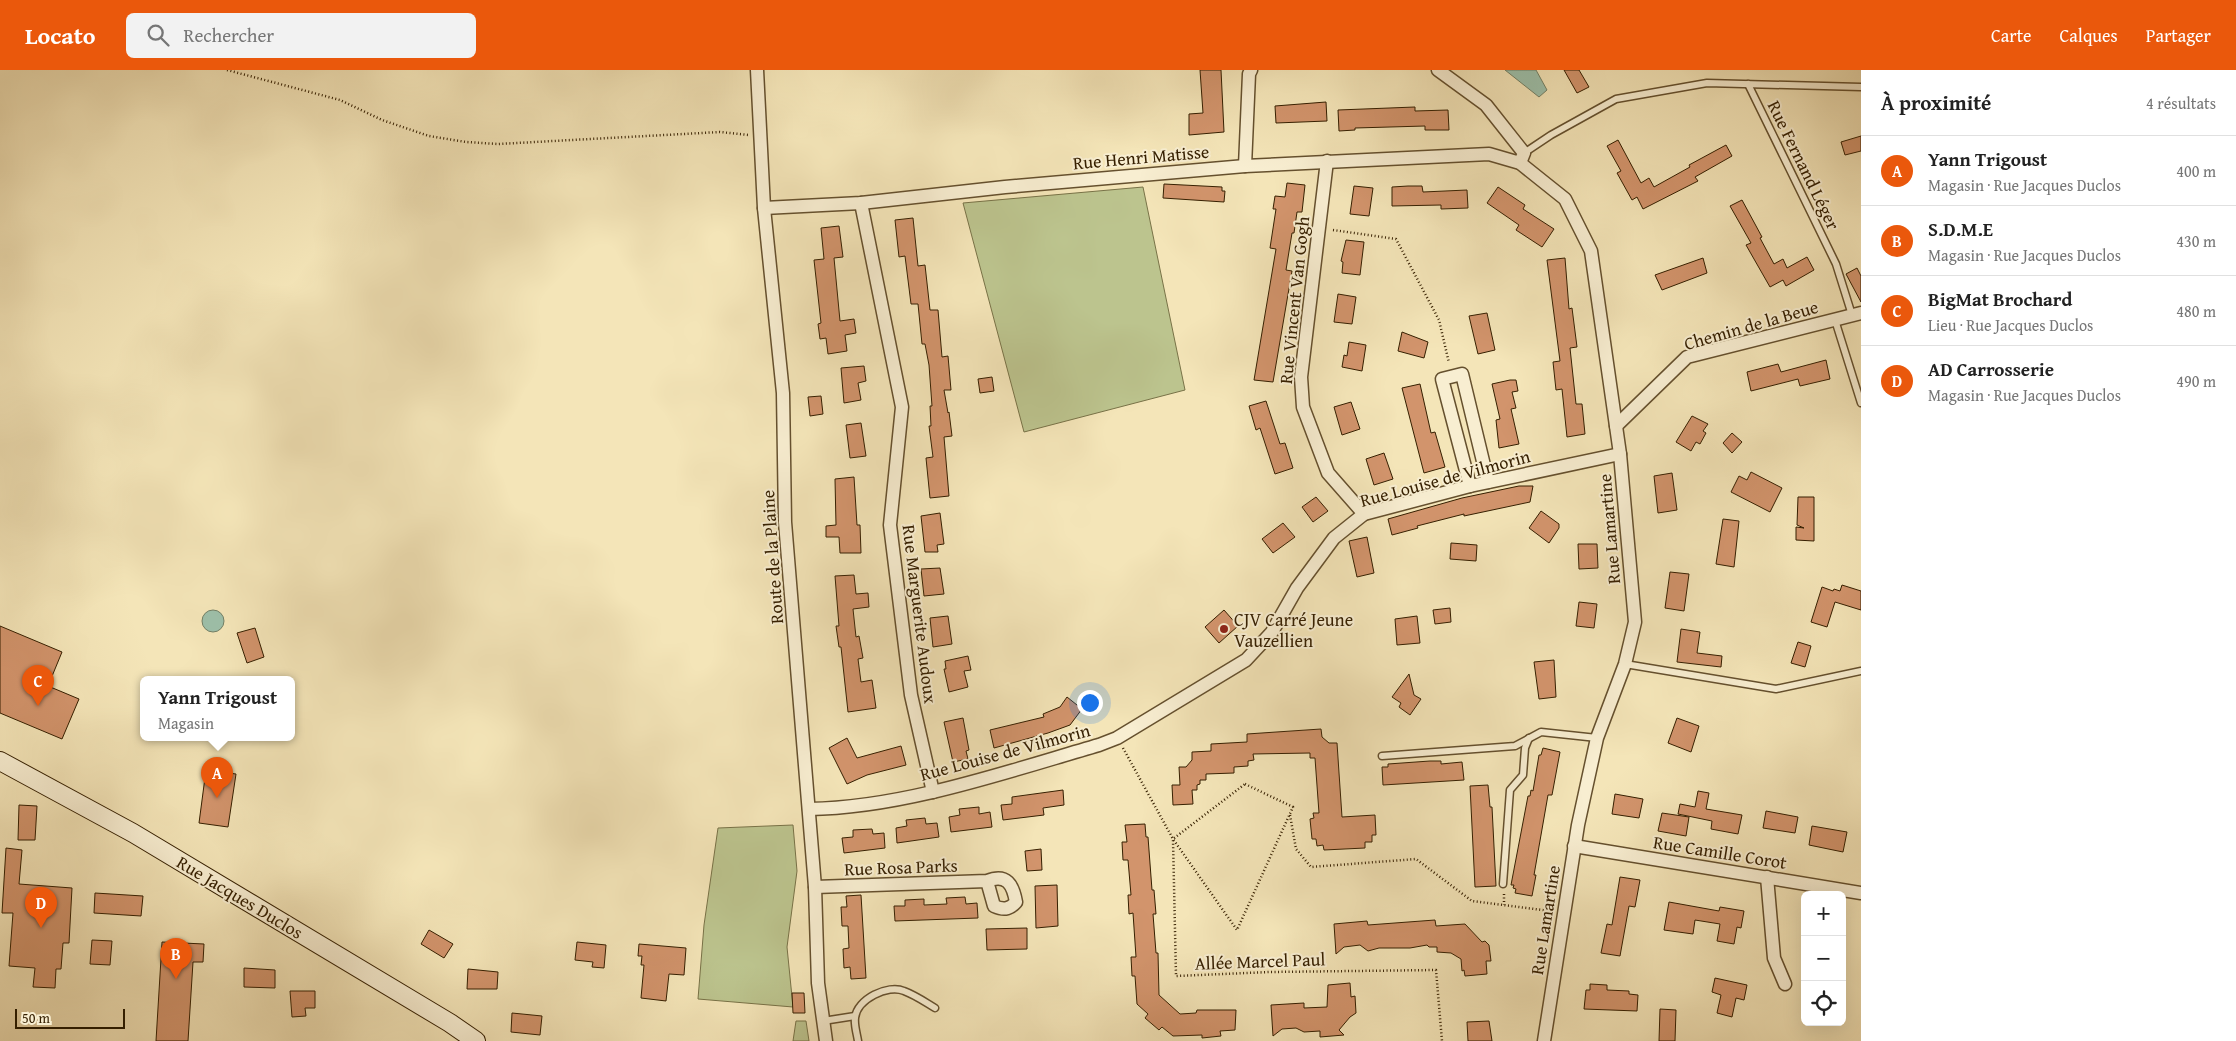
<!DOCTYPE html>
<html lang="fr">
<head>
<meta charset="utf-8">
<style>
  :root { --surface:#fff; --page:#f2f2f2; --text:#222; --muted:#767676; --line:#e0e0e0; --accent:#ea580c }
  body { margin:0; font-family:"Gentium Book Plus",serif; background:var(--page); color:var(--text) }
  .controls { position:absolute; right:15px; bottom:15px; display:grid; overflow:hidden; border-radius:8px; box-shadow:0 5px 20px #0002 }
  .controls button { width:45px; height:45px; display:grid; place-items:center; padding:0; border:0; border-bottom:1px solid var(--line); background:var(--surface); color:var(--text); font:25px sans-serif }
  .scale { position:absolute; left:15px; bottom:12px; width:110px; box-sizing:border-box; padding-left:5px; border:2px solid #351f00; border-top:0; font-size:14px; line-height:18px; white-space:nowrap; color:#351f00; -webkit-text-stroke:4px #f8eed1; paint-order:stroke }
  .you { position:absolute; left:1089px; top:632px; width:18px; height:18px; margin:-12px; border:4px solid #fff; border-radius:50%; background:#1a73e8; box-shadow:0 0 0 8px #1a73e833 }
  .badge { display:grid; place-items:center; width:32px; height:32px; border-radius:50%; background:var(--accent); color:#fff; font-size:16px; font-weight:700 }
  .pin { position:absolute; translate:-50% -41px; filter:drop-shadow(0 1px 2px #0008) }
  .pin::after { content:''; position:absolute; top:26px; width:18px; height:15px; background:inherit; clip-path:polygon(0 0,100% 0,50% 100%) }
  .popup { position:absolute; left:140px; top:606px; width:155px; height:65px; box-sizing:border-box; display:grid; place-content:center; border-radius:8px; background:var(--surface); filter:drop-shadow(0 1px 4px #0005); font-size:16px; white-space:nowrap; color:var(--muted) }
  .popup b { font-size:19px; color:var(--text) }
  .popup::after { content:''; position:absolute; left:50%; top:100%; margin-left:-10px; border:10px solid transparent; border-top-color:var(--surface) }
  .list { margin:0; padding:0; list-style:none }
  h2 { display:flex; justify-content:space-between; align-items:center; height:65px; margin:0; padding:0 20px; font-size:21px }
  h2 small { font-size:16px; font-weight:400; color:var(--muted) }
  .list li { display:grid; grid-template-columns:32px 1fr auto; gap:15px; align-items:center; box-sizing:border-box; height:70px; padding:0 20px; border-top:1px solid var(--line) }
  .list b { display:block; font-size:19px; white-space:nowrap }
  .list p { margin:0; font-size:16px; white-space:nowrap; color:var(--muted) }
  .list em { font-size:16px; font-style:normal; color:var(--muted) }
  .icon { flex:none; width:28px; height:28px; fill:none; stroke:currentColor; stroke-width:2; stroke-linecap:round; stroke-linejoin:round }
  .map { position:relative; flex:none; width:1861px; height:971px; overflow:hidden }
  header { display:flex; align-items:center; gap:30px; box-sizing:border-box; height:70px; padding:0 25px; background:var(--accent); color:#fff }
  header strong { font-size:24px }
  nav { display:flex; gap:28px; margin-inline-start:auto; font-size:18px }
  .search { width:350px; height:45px; background:var(--page); display:flex; align-items:center; gap:12px; box-sizing:border-box; padding:0 18px; border-radius:8px; color:var(--muted); font-size:19px }
  main { display:flex }
  aside { flex:1; background:var(--surface) }
  .map>svg:first-child { display:block }
  .green { fill:#bcc48e; stroke:#787247 }
  .water { fill:#9dc0aa; stroke:#738066 }
  .building { fill:#d2946c; stroke:#351f00 }
  .lines { fill:none; stroke-linecap:round; stroke-linejoin:round }
  .lane-casing { stroke:#65502e; stroke-width:9 }
  .street-casing { stroke:#65502e; stroke-width:15 }
  .secondary-casing { stroke:#351f00; stroke-width:20 }
  .path { stroke:#351f00; stroke-width:2.5; stroke-dasharray:1 2.5; stroke-linecap:butt }
  .lane { stroke:#f8eed1; stroke-width:6 }
  .street { stroke:#f8eed1; stroke-width:12 }
  .secondary { stroke:#f8eed1; stroke-width:18 }
  .poi-dot { fill:#8f2418; stroke:#f8eed1; stroke-width:2 }
  .labels { text-anchor:middle; dominant-baseline:central; stroke-width:4; stroke-linejoin:round; paint-order:stroke }
  .street-label { font-size:18px; fill:#351f00; stroke:#f8eed1 }
  .poi-label { font-size:18px; fill:#351f00; stroke:#f8eed1; text-anchor:start }
</style>
</head>
<body>
<header>
<strong>Locato</strong>
<div class="search"><svg class="icon" aria-label="search" viewBox="0 0 24 24"><circle cx="10" cy="10" r="6"/><path d="M15 15l6 6"/></svg>Rechercher</div>
<nav><a>Carte</a><a>Calques</a><a>Partager</a></nav>
</header>
<main>
<div class="map">
<svg width="1861" height="971" viewBox="0 0 1861 971">
  <rect width="100%" height="100%" fill="#f4e5b8"/>
  <filter id="stains"><feTurbulence type="fractalNoise" baseFrequency=".004" numOctaves="4"/><feColorMatrix values="0 0 0 0 .2 0 0 0 0 .09 0 0 0 0 .02 0 0 0 .5 -.17"/></filter>
  <radialGradient id="worn" r=".72"><stop offset=".6" stop-color="#630" stop-opacity="0"/><stop offset="1" stop-color="#630" stop-opacity=".3"/></radialGradient>
  <!-- green -->
  <g class="green">
    <path d="M1143,117L1185,320L1024,362L963,133Z"/>
    <path d="M793,755L797,801L787,877L793,937L698,929L704,855L718,758Z"/>
    <path d="M796,951H806L809,971H793Z"/>
  </g>
  <!-- water -->
  <g class="water">
    <path d="M1505,0H1536L1547,20L1539,27Z"/>
    <circle cx="213" cy="551" r="11"/>
  </g>
  <!-- building -->
  <g class="building">
    <path d="M1200,0H1221L1224,62L1189,65V44L1203,43Z"/>
    <path d="M1564,0H1579L1589,17L1577,23Z"/>
    <path d="M1326,32L1327,51L1276,53L1275,36Z"/>
    <path d="M1415,37V41L1448,40L1449,60H1425V56L1355,58V60L1339,61L1338,40Z"/>
    <path d="M1861,66V81L1845,85L1841,72Z"/>
    <path d="M1618,70L1641,113L1649,108L1654,117L1690,97L1689,95L1726,75L1732,86L1695,107L1698,111L1643,139L1637,127L1632,130L1617,103L1621,101L1607,76Z"/>
    <path d="M1287,113L1305,115L1302,142H1297L1294,163H1292L1286,200L1292,201L1273,312L1254,310L1276,179L1270,178L1276,139H1273L1275,126L1285,127Z"/>
    <path d="M1164,114L1222,117V121H1225L1224,132L1163,128Z"/>
    <path d="M1354,116L1373,118L1369,146L1350,144Z"/>
    <path d="M1408,116H1422L1423,122L1467,120L1468,138L1441,139V135L1392,136V117Z"/>
    <path d="M1498,117L1525,135L1523,139L1554,159L1542,177L1516,160L1519,155L1487,133Z"/>
    <path d="M1742,130L1762,167L1760,168L1774,194L1783,189L1787,198L1807,187L1814,200L1786,216L1783,210L1770,217L1746,175L1751,173L1730,136Z"/>
    <path d="M913,148L918,196L925,195L930,240H938L942,287L948,286L951,320H944L948,343L949,342L952,366L944,367L949,426L930,428L926,388L933,387L929,356H931L930,336H932L929,295L925,274H922L918,234H911L905,186L899,187L895,150Z"/>
    <path d="M839,156L843,187L834,188L840,251L854,249L856,263L845,265L847,281L828,284L826,268L820,269L818,254L821,253L814,190L824,189L821,158Z"/>
    <path d="M1346,170L1364,172L1360,205L1342,203L1343,192L1341,191Z"/>
    <path d="M1565,188L1569,239L1572,238L1577,277L1570,278L1576,334H1582L1585,364L1567,367L1562,319L1556,320L1553,292L1560,291L1547,190Z"/>
    <path d="M1703,188L1707,203L1662,220L1655,205Z"/>
    <path d="M1857,198L1861,206V232L1846,204Z"/>
    <path d="M1338,224L1356,227L1352,254L1334,252Z"/>
    <path d="M1487,243L1495,280L1478,284L1469,246Z"/>
    <path d="M1402,262L1428,272L1424,288L1398,281Z"/>
    <path d="M1349,272L1366,275L1362,301L1342,297L1344,285L1347,286Z"/>
    <path d="M1826,290L1830,309L1800,316L1798,309L1751,321L1747,302L1778,294L1781,302Z"/>
    <path d="M864,296L866,311L858,313L861,330L844,333L841,298Z"/>
    <path d="M992,307L994,321L980,323L978,309Z"/>
    <path d="M1510,310H1516L1518,321L1512,322L1516,338L1511,339L1519,374L1499,378L1496,350L1500,349L1492,314Z"/>
    <path d="M1420,314L1431,363L1435,362L1445,397L1424,403L1402,318Z"/>
    <path d="M821,326L823,344L810,346L808,327Z"/>
    <path d="M1266,331L1280,374L1285,373L1293,398L1275,404L1260,358L1256,360L1249,336Z"/>
    <path d="M1351,332L1360,359L1342,365L1334,337Z"/>
    <path d="M1692,346L1708,354L1703,361L1706,363L1700,374L1696,372L1691,381L1676,372Z"/>
    <path d="M861,353L866,386L850,388L846,355Z"/>
    <path d="M1732,363L1742,372L1732,383L1723,373Z"/>
    <path d="M1384,383L1393,409L1374,415L1366,389Z"/>
    <path d="M1751,402L1782,418L1770,442L1731,422L1739,406L1747,410Z"/>
    <path d="M1672,403L1677,440L1658,443L1654,406Z"/>
    <path d="M854,407L857,455H860L861,483H840L839,467H826V456L836,455L835,409Z"/>
    <path d="M1519,416H1533L1530,432L1464,446V444L1417,456L1418,458L1392,465L1388,449L1462,428Z"/>
    <path d="M1316,427L1328,441L1313,452L1302,437Z"/>
    <path d="M1798,427H1814V471L1796,470V457L1804,458L1797,455Z"/>
    <path d="M1541,441L1559,454V458L1549,473L1529,458Z"/>
    <path d="M940,443L944,474L937,475L938,482H925L921,446Z"/>
    <path d="M1723,449L1739,451L1734,497L1716,494Z"/>
    <path d="M1283,453L1295,467L1273,483L1262,469Z"/>
    <path d="M1367,467L1374,503L1357,507L1349,471Z"/>
    <path d="M1451,473L1477,475L1476,491L1450,489Z"/>
    <path d="M1578,474H1597L1598,498L1579,499Z"/>
    <path d="M940,498L944,524L924,526L921,499Z"/>
    <path d="M1670,502L1689,504L1684,541L1665,538Z"/>
    <path d="M854,505L856,524L868,523L869,537L853,539L856,567L859,566L863,588L858,589L861,612L872,610L876,638L848,642L841,577H839L836,556H839L835,506Z"/>
    <path d="M1842,515L1861,521V540L1835,532L1827,557L1811,552L1822,517L1833,521L1834,519L1840,521Z"/>
    <path d="M1579,532L1597,534L1594,558L1576,556Z"/>
    <path d="M1450,538L1451,552L1435,554L1433,540Z"/>
    <path d="M1224,540L1238,556L1219,573L1205,557Z"/>
    <path d="M948,546L952,574L933,577L930,548Z"/>
    <path d="M1417,546L1420,573L1397,575L1395,549Z"/>
    <path d="M0,556L62,582L48,616L79,629L62,669L0,643Z"/>
    <path d="M255,558L264,587L247,593L237,563Z"/>
    <path d="M1681,559L1700,562L1697,583L1722,586L1721,597L1677,592Z"/>
    <path d="M1798,572L1811,576L1805,597L1791,593Z"/>
    <path d="M968,586L971,600L964,601L968,617L949,622L944,599H946L945,591Z"/>
    <path d="M1554,590L1556,627L1539,629L1534,592Z"/>
    <path d="M1409,604L1414,625L1421,629L1410,645L1399,637L1401,633L1392,627Z"/>
    <path d="M1067,627L1082,639L1070,655L1048,663L994,678L990,660L1044,647L1043,644L1060,637Z"/>
    <path d="M963,648L969,680L966,681L968,689L953,692L944,652Z"/>
    <path d="M1677,648L1699,656L1691,682L1668,673Z"/>
    <path d="M1321,659L1322,667L1329,673H1337L1342,747L1375,745L1376,765H1372V772H1365V778L1324,780L1323,775L1317,776L1316,769H1312L1310,749L1314,748L1313,743H1319L1315,688H1310V683L1253,684L1254,690L1248,691V696L1234,697V703L1206,704V710H1200V714L1197,715V720H1192L1193,734L1173,735L1172,715H1180L1179,697H1186L1192,690V682L1211,681V674L1247,672V664Z"/>
    <path d="M847,668L857,688L901,676L906,695L867,705L847,714L829,678Z"/>
    <path d="M1543,678L1560,682L1552,725H1548L1534,805H1536L1532,826L1515,823L1516,819L1513,818L1514,815H1511L1528,726H1530L1531,720L1533,721L1539,685H1541Z"/>
    <path d="M1430,691H1441V694L1462,692L1464,710L1383,715L1382,697H1388V694Z"/>
    <path d="M206,700L236,704L228,757L199,753Z"/>
    <path d="M1488,715L1490,737H1492L1496,816L1475,817L1470,716Z"/>
    <path d="M1063,720L1064,735L1043,738L1044,745L1003,750L1001,735L1012,734V727Z"/>
    <path d="M1698,721L1709,723L1706,739L1742,745L1738,764L1711,759L1712,751L1678,744L1680,734L1695,737Z"/>
    <path d="M1615,724L1643,729L1639,748L1612,744Z"/>
    <path d="M19,735L37,736L35,770H18Z"/>
    <path d="M979,737V744L990,742L992,757L951,762L949,747L960,745L959,739Z"/>
    <path d="M1766,741L1798,747L1795,763L1763,758Z"/>
    <path d="M1662,743L1689,747L1686,766L1658,761Z"/>
    <path d="M925,748L926,754L937,753L939,767L897,773L896,758L907,756L906,750Z"/>
    <path d="M1145,754L1146,767H1148L1152,820H1154L1156,844H1153L1156,883H1158L1159,925L1180,944L1196,943L1197,940H1236L1235,960L1220,961L1221,966L1202,968V965L1173,966L1162,957L1159,960L1145,948L1148,944L1137,934L1135,906H1132L1131,887H1136L1133,843L1129,844L1128,825H1131L1128,790H1123L1122,772H1127L1125,755Z"/>
    <path d="M1812,756L1847,762L1843,782L1809,775Z"/>
    <path d="M872,759L873,764L884,763L885,778L844,783L842,768L853,767V760Z"/>
    <path d="M6,778L22,780L19,814L72,818L69,873H63L61,899H56L55,918L33,917L35,898L9,896L13,843H2Z"/>
    <path d="M1041,779L1042,800L1027,801L1025,781Z"/>
    <path d="M1620,807L1640,810L1635,837L1629,836L1620,886L1601,883L1607,854L1612,855Z"/>
    <path d="M1057,815L1058,856L1036,858L1035,816Z"/>
    <path d="M95,823L143,826L141,846L94,843Z"/>
    <path d="M861,825L866,908L851,909L850,897L844,898L843,879L849,878L848,856H842L841,837H847L846,826Z"/>
    <path d="M965,827L966,834L977,833L978,848L895,851L894,836H905V830L924,829V835L947,834L946,828Z"/>
    <path d="M1669,832L1719,841L1720,837L1744,841L1741,858L1737,857L1734,874L1717,871L1720,854L1695,850L1693,864L1664,860Z"/>
    <path d="M1435,850L1436,856L1465,854L1482,872L1485,871L1489,875L1491,891H1486L1487,904L1465,906L1464,900L1462,901L1461,889L1451,883L1437,882V877H1429L1427,875L1410,878H1379L1368,881L1360,875L1344,877L1336,884L1334,854L1367,851L1368,855Z"/>
    <path d="M1027,858V879L987,880L986,859Z"/>
    <path d="M429,860L453,874L444,888L421,874Z"/>
    <path d="M92,870L112,871L110,895L90,894Z"/>
    <path d="M162,872L204,874L203,892H193L188,971H156Z"/>
    <path d="M577,872L606,875L604,898L592,897L593,892L575,890Z"/>
    <path d="M639,874L686,878L684,905L669,904L666,931L641,928L644,895H641L642,886H638Z"/>
    <path d="M244,898L275,900V918L244,917Z"/>
    <path d="M468,899L498,902L497,919H467Z"/>
    <path d="M1715,908L1747,915L1744,930L1736,928L1732,947L1717,943L1721,925L1712,922Z"/>
    <path d="M1350,913L1351,927L1355,926L1356,943L1350,947L1339,960L1344,965L1320,967V961L1304,962L1296,958L1282,959L1273,966L1271,935L1304,933V938L1327,937L1328,915Z"/>
    <path d="M1590,914L1607,915V920L1629,921V924L1638,925L1637,941L1584,939L1586,920H1590Z"/>
    <path d="M290,921H315V938H305L306,946L292,947Z"/>
    <path d="M792,923H804L805,943H793Z"/>
    <path d="M1660,939L1676,940L1675,971H1659Z"/>
    <path d="M512,943L542,946L540,965L511,962Z"/>
    <path d="M1489,951L1492,971H1468L1467,952Z"/>
  </g>
  <g class="lines">
    <defs>
      <g id="lane">
        <path d="M1748,14L1836,194L1852,245"/>
        <path d="M1524,83L1551,65L1616,29L1707,13L1861,17"/>
        <path d="M1835,250L1861,333"/>
        <path d="M1625,594L1776,619L1861,601"/>
        <path d="M1382,686L1515,676L1541,662L1597,668"/>
        <path d="M1503,814L1510,720L1523,705L1525,678L1529,668"/>
        <path d="M823,951L855,946"/>
        <path d="M858,971C857,964 854,955 855,948C857,929 888,914 904,921C915,925 925,932 935,938"/>
      </g>
      <g id="street">
        <path d="M757,0L764,138L783,323L785,452L815,817L818,913L826,971"/>
        <path d="M1438,0L1486,35L1524,83L1520,93"/>
        <path d="M1327,91L1301,307L1303,337L1328,403L1364,444"/>
        <path d="M1245,96L1249,4L1251,0"/>
        <path d="M861,133L902,337L890,455L911,625L933,722"/>
        <path d="M764,138L861,133L1005,117L1245,96L1489,84L1520,93L1565,129L1591,181L1620,384L1635,552L1625,594L1597,668L1578,755L1544,971"/>
        <path d="M1616,356L1687,287L1861,243"/>
        <path d="M1470,416L1442,309L1462,304L1488,412"/>
        <path d="M809,739C903,738 1009,701 1099,675L1117,668L1246,590L1272,562L1297,518L1334,468L1364,444L1470,416L1620,384"/>
        <path d="M1574,776L1861,823"/>
        <path d="M1767,807L1774,888L1785,914"/>
        <path d="M815,817L987,811C1007,803 1013,815 1016,832C1009,840 1003,840 994,836L987,811"/>
      </g>
      <path id="secondary" d="M0,691L133,763L450,953L476,971"/>
    </defs>
    <!-- lane casing -->
    <use href="#lane" class="lane-casing"/>
    <!-- street casing -->
    <use href="#street" class="street-casing"/>
    <!-- secondary casing -->
    <use href="#secondary" class="secondary-casing"/>
    <!-- path -->
    <g class="path">
      <path d="M227,0L340,30L382,50L429,66L466,72L498,74L720,62L749,65"/>
      <path d="M1333,160L1396,169L1439,250L1449,293"/>
      <path d="M1123,678L1173,769L1176,906L1270,902L1436,900L1442,971"/>
      <path d="M1245,714L1293,737L1237,860L1173,769Z"/>
      <path d="M1290,745L1296,779L1311,797L1416,789L1472,831L1550,841"/>
      <path d="M1504,824V835"/>
    </g>
    <!-- lane -->
    <use href="#lane" class="lane"/>
    <!-- street -->
    <use href="#street" class="street"/>
    <!-- secondary -->
    <use href="#secondary" class="secondary"/>
  </g>
  <!-- markers -->
  <circle class="poi-dot" cx="1224" cy="559" r="5"/>
  <g class="labels">
    <!-- street labels -->
    <g class="street-label">
      <text transform="translate(1141 87) rotate(-5)">Rue Henri Matisse</text>
      <text transform="translate(1804 95) rotate(64)">Rue Fernand Léger</text>
      <text transform="translate(1294 230) rotate(-84)">Rue Vincent Van Gogh</text>
      <text transform="translate(1751 255) rotate(-16)">Chemin de la Beue</text>
      <text transform="translate(1445 408) rotate(-15)">Rue Louise de Vilmorin</text>
      <text transform="translate(1609 459) rotate(-95)">Rue Lamartine</text>
      <text transform="translate(772 487) rotate(-94)">Route de la Plaine</text>
      <text transform="translate(920 544) rotate(83)">Rue Marguerite Audoux</text>
      <text transform="translate(1005 682) rotate(-15)">Rue Louise de Vilmorin</text>
      <text transform="translate(1720 782) rotate(9)">Rue Camille Corot</text>
      <text transform="translate(901 797) rotate(-2)">Rue Rosa Parks</text>
      <text transform="translate(240 827) rotate(31)">Rue Jacques Duclos</text>
      <text transform="translate(1545 850) rotate(-81)">Rue Lamartine</text>
      <text transform="translate(1260 891) rotate(-2)">Allée Marcel Paul</text>
    </g>
    <!-- poi labels -->
    <g class="poi-label">
      <text x="1234" y="549">CJV Carré Jeune<tspan x="1234" dy="21">Vauzellien</tspan></text>
    </g>
  </g>
  <rect width="100%" height="100%" filter="url(#stains)"/>
  <rect width="100%" height="100%" fill="url(#worn)"/>
</svg>
<div class="controls">
<button>+</button>
<button>−</button>
<button><svg class="icon" aria-label="locate" viewBox="0 0 24 24"><circle cx="12" cy="12" r="6"/><path d="M12 2v4M12 18v4M2 12h4M18 12h4"/></svg></button>
</div>
<div class="scale">50 m</div>
<div class="you"></div>
<div class="pin badge" style="left:217px;top:728px">A</div>
<div class="popup"><b>Yann Trigoust</b>Magasin</div>
<div class="pin badge" style="left:176px;top:909px">B</div>
<div class="pin badge" style="left:38px;top:636px">C</div>
<div class="pin badge" style="left:41px;top:858px">D</div>
</div>
<aside>
<h2>À proximité<small>4 résultats</small></h2>
<ul class="list">
<li><span class="badge">A</span><div><b>Yann Trigoust</b><p>Magasin · Rue Jacques Duclos</p></div><em>400 m</em></li>
<li><span class="badge">B</span><div><b>S.D.M.E</b><p>Magasin · Rue Jacques Duclos</p></div><em>430 m</em></li>
<li><span class="badge">C</span><div><b>BigMat Brochard</b><p>Lieu · Rue Jacques Duclos</p></div><em>480 m</em></li>
<li><span class="badge">D</span><div><b>AD Carrosserie</b><p>Magasin · Rue Jacques Duclos</p></div><em>490 m</em></li>
</ul>
</aside>
</main>
</body>
</html>
